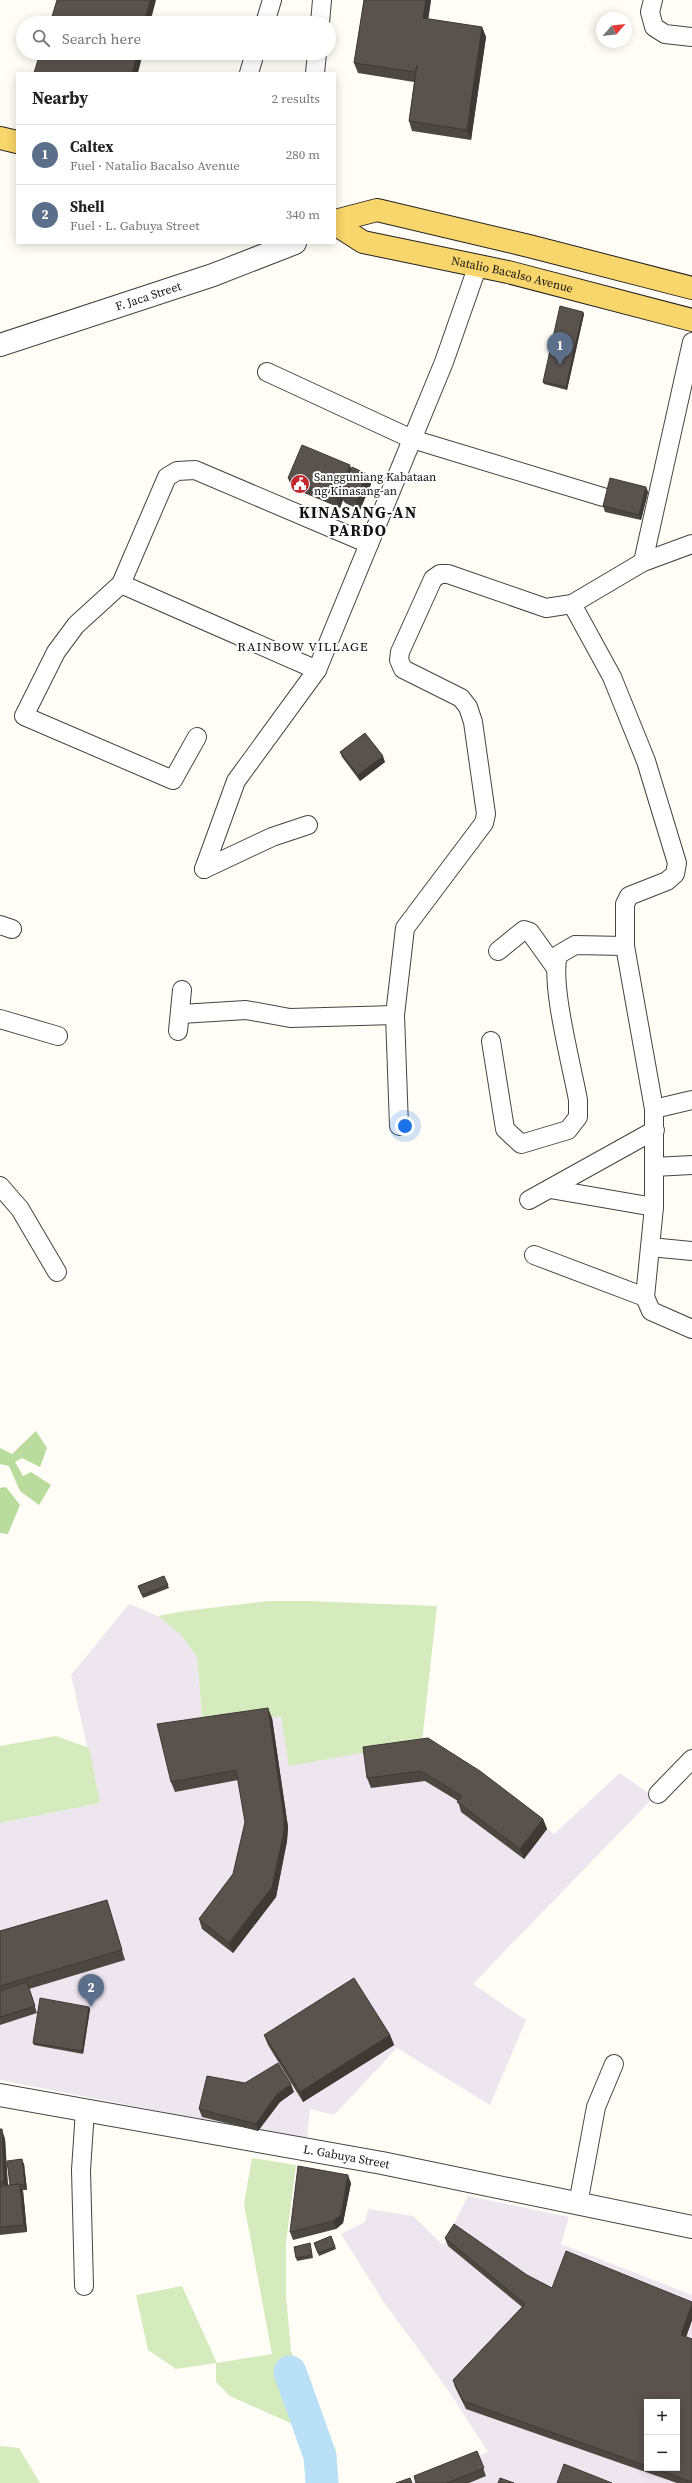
<!DOCTYPE html>
<html lang="en">
<head>
<meta charset="utf-8">
<style>
  :root { --surface:#fff; --page:#f6f6f6; --text:#222; --muted:#767676; --line:#e0e0e0; --accent:#db2777 }
  body { margin:0; font-family:"Source Serif 4",serif; background:var(--page); color:var(--text) }
  .controls { position:absolute; right:12px; bottom:12px; display:grid; overflow:hidden; border-radius:0px; box-shadow:0 2px 10px #0003 }
  .controls button { width:36px; height:36px; display:grid; place-items:center; padding:0; border:0; border-bottom:1px solid var(--line); background:var(--surface); color:var(--text); font:20px sans-serif }
  .compass { position:absolute; left:596px; top:12px; width:36px; height:36px; border-radius:50%; background:var(--surface); box-shadow:0 2px 10px #0003; rotate:63deg }
  .you { position:absolute; left:405px; top:1126px; width:14px; height:14px; margin:-10px; border:3px solid #fff; border-radius:50%; background:#1a73e8; box-shadow:0 0 0 6px #1a73e833 }
  .badge { display:grid; place-items:center; width:26px; height:26px; border-radius:50%; background:var(--accent); color:#fff; font-size:13px; font-weight:700 }
  .pin { position:absolute; translate:-50% -33px; filter:drop-shadow(0 1px 2px #0008) }
  .pin::after { content:''; position:absolute; top:21px; width:14px; height:12px; background:inherit; clip-path:polygon(0 0,100% 0,50% 100%) }
  .list { margin:0; padding:0; list-style:none }
  h2 { display:flex; justify-content:space-between; align-items:center; height:52px; margin:0; padding:0 16px; font-size:17px }
  h2 small { font-size:13px; font-weight:400; color:var(--muted) }
  .list li { display:grid; grid-template-columns:26px 1fr auto; gap:12px; align-items:center; box-sizing:border-box; height:60px; padding:0 16px; border-top:1px solid var(--line) }
  .list b { display:block; font-size:15px; white-space:nowrap }
  .list p { margin:0; font-size:13px; white-space:nowrap; color:var(--muted) }
  .list em { font-size:13px; font-style:normal; color:var(--muted) }
  .icon { flex:none; width:22px; height:22px; fill:none; stroke:currentColor; stroke-width:2; stroke-linecap:round; stroke-linejoin:round }
  .map { position:relative; flex:none; width:692px; height:2483px; overflow:hidden }
  .search { position:absolute; background:var(--surface); box-shadow:0 2px 10px #0003; left:16px; top:16px; width:320px; height:44px; display:flex; align-items:center; gap:10px; box-sizing:border-box; padding:0 14px; border-radius:22px; color:var(--muted); font-size:15px }
  .panel { position:absolute; background:var(--surface); box-shadow:0 2px 10px #0003; left:16px; top:72px; width:320px; height:172px; border-radius:0px }
  .map>svg:first-child { display:block }
  .industrial { fill:#eee6ef; fill-rule:evenodd }
  .green { fill:#d5ebbd }
  .forest { fill:#b9dc9c }
  .lines { fill:none; stroke-linecap:round; stroke-linejoin:round }
  .river { stroke:#b9e0f7; stroke-width:33 }
  .minor-casing { stroke:#444; stroke-width:20 }
  .tertiary-casing { stroke:#444; stroke-width:24 }
  .primary-casing { stroke:#222; stroke-width:24 }
  .minor { stroke:#fff; stroke-width:18 }
  .tertiary { stroke:#fff; stroke-width:22 }
  .primary { stroke:#f9d66b; stroke-width:22 }
  .wall { fill:#4d4742; fill-rule:evenodd }
  .shaded-wall { fill:#3f3936 }
  .building { fill:#5a524d; stroke:#3f3936 }
  .labels { text-anchor:middle; dominant-baseline:central; stroke-width:4; stroke-linejoin:round; paint-order:stroke }
  .street-label { font-size:12px; fill:#111; stroke:#fff }
  .poi-label { font-size:12px; fill:#111; stroke:#fff; text-anchor:start }
  .neighbourhood-label { font-size:13px; letter-spacing:1px; fill:#111; stroke:#fff }
  .district-label { font-size:16px; font-weight:bold; letter-spacing:1px; fill:#111; stroke:#fff }
</style>
</head>
<body>
<div class="map">
<svg width="692" height="2483" viewBox="0 0 692 2483">
  <rect width="100%" height="100%" fill="#fffdf5"/>
  <!-- industrial -->
  <g class="industrial">
    <path d="M129,1604L158,1616L181,1635L197,1657L203,1728L281,1716L366,1752L483,1777L554,1834L620,1773L654,1797L473,1984L526,2020L490,2105L397,2048L334,2115L310,2109L307,2140L0,2080V1823L100,1803L71,1675Z"/>
    <path d="M468,2196L569,2217L561,2244L692,2295V2483H409L488,2452L448,2390L383,2301L341,2234L365,2222L368,2209L413,2216L443,2245ZM647,2402H677V2468H647Z"/>
  </g>
  <!-- green -->
  <g class="green">
    <path d="M268,1601H307L437,1606L422,1742L289,1766L281,1716L203,1728L197,1657L181,1635L158,1616L185,1611Z"/>
    <path d="M56,1736L89,1748L100,1803L0,1823V1746Z"/>
    <path d="M252,2158L296,2165L286,2243V2296L291,2350L317,2423L306,2430L230,2396L216,2382V2363L176,2369L148,2350L136,2295L182,2286L217,2363L272,2354L244,2204Z"/>
    <path d="M0,2446L19,2448L40,2483H0Z"/>
  </g>
  <!-- forest -->
  <g class="forest">
    <path d="M36,1431L47,1448L40,1467L22,1458L15,1462L23,1476L31,1472L51,1485L39,1505L20,1491L9,1466L0,1464V1448L12,1454Z"/>
    <path d="M6,1487L20,1505L8,1534L0,1533V1488Z"/>
  </g>
  <g class="lines">
    <!-- river -->
    <path class="river" d="M290,2372L320,2456L322,2483"/>
    <defs>
      <g id="minor">
        <path d="M653,0L650,12L654,27L665,34L692,37"/>
        <path d="M265,23L272,0"/>
        <path d="M320,23L322,0"/>
        <path d="M249,73L255,53"/>
        <path d="M315,73L317,53"/>
        <path d="M267,372L412,439L603,497"/>
        <path d="M643,562L692,544"/>
        <path d="M121,584L317,670"/>
        <path d="M572,604L612,677L646,761L677,863L675,874L667,881L629,896L625,904V946L654,1109V1207L645,1297L651,1311L692,1329"/>
        <path d="M197,737L173,780L24,716L56,652L76,625L121,584L167,477L177,471L195,470L369,544"/>
        <path d="M204,869L236,781L317,670L444,362L478,265"/>
        <path d="M204,869L272,837L308,825"/>
        <path d="M0,925L12,929"/>
        <path d="M498,951L524,930L530,932L555,967"/>
        <path d="M181,1014L246,1010L290,1018L395,1015"/>
        <path d="M0,1019L58,1036"/>
        <path d="M178,1031L182,990"/>
        <path d="M491,1041L505,1129L521,1144L568,1130L578,1117V1100C572,1066 550,985 558,955L575,945L625,946"/>
        <path d="M654,1109L692,1100"/>
        <path d="M399,1126L395,1015L405,928L484,823L486,814L473,722L468,707L461,698L403,669L399,660L400,652L433,579L440,574H448L546,608L572,604L643,562L692,342"/>
        <path d="M654,1167L692,1165"/>
        <path d="M0,1186L20,1209L57,1272"/>
        <path d="M550,1189L654,1207"/>
        <path d="M529,1200L655,1130"/>
        <path d="M650,1247L692,1251"/>
        <path d="M534,1255L645,1297"/>
        <path d="M658,1794L692,1759"/>
        <path d="M578,2204L596,2107L614,2064"/>
        <path d="M84,2286L81,2170L85,2110"/>
      </g>
      <g id="tertiary">
        <path id="s1" d="M0,345L213,275L295,243"/>
        <path id="s2" d="M0,2095L382,2163L692,2227"/>
      </g>
      <g id="primary">
        <path d="M0,138L17,142"/>
        <path d="M335,221L377,210L529,246L692,288"/>
        <path id="s3" d="M335,224L363,242L508,272L692,320"/>
      </g>
    </defs>
    <!-- minor casing -->
    <use href="#minor" class="minor-casing"/>
    <!-- tertiary casing -->
    <use href="#tertiary" class="tertiary-casing"/>
    <!-- primary casing -->
    <use href="#primary" class="primary-casing"/>
    <!-- minor -->
    <use href="#minor" class="minor"/>
    <!-- tertiary -->
    <use href="#tertiary" class="tertiary"/>
    <!-- primary -->
    <use href="#primary" class="primary"/>
  </g>
  <!-- wall -->
  <g class="wall">
    <path d="M364,0H431L428,19L482,27L486,37L471,140L412,131L409,121L414,82L358,73L354,63Z"/>
    <path d="M583,312L584,314L567,390L544,384L543,382Z"/>
    <path d="M351,469L367,474L371,484L360,510L345,503L343,500L340,508L292,488L288,478Z"/>
    <path d="M646,487L648,492L641,520L605,512L603,506Z"/>
    <path d="M340,752L385,762L360,781L342,757Z"/>
    <path d="M164,1576L169,1588L143,1598L138,1586Z"/>
    <path d="M272,1718L288,1827L287,1841L276,1897L233,1953L202,1929L199,1919L233,1874L245,1822L238,1780L175,1792L171,1782Z"/>
    <path d="M363,1747L543,1819L547,1829L524,1859L461,1812L458,1801L425,1781L371,1788L367,1778Z"/>
    <path d="M107,1900L125,1960L29,1989L37,2013L0,2025V1931Z"/>
    <path d="M89,2007L90,2009L83,2054L34,2045L33,2043Z"/>
    <path d="M264,2035H390L394,2045L303,2102L268,2045Z"/>
    <path d="M294,2092L280,2102L258,2131L202,2117L199,2109Z"/>
    <path d="M0,2129L5,2139L8,2185H10L24,2164L27,2190H23L27,2232L0,2235Z"/>
    <path d="M351,2183L343,2223L336,2229L293,2240L290,2232Z"/>
    <path d="M331,2236L336,2249L319,2256L314,2243Z"/>
    <path d="M445,2238L527,2275L552,2288L692,2302V2320L686,2337L692,2339V2483H677L466,2409L455,2387L453,2380L522,2307L448,2246ZM647,2402L677,2468H647Z"/>
    <path d="M310,2243L313,2258L297,2261L296,2258Z"/>
    <path d="M477,2451L486,2476L469,2483H416Z"/>
  </g>
  <!-- shaded-wall -->
  <g class="shaded-wall">
    <path d="M150,0H156L150,23H144Z"/>
    <path d="M426,0H431L427,28L423,18Z"/>
    <path d="M482,27L486,37L471,140L467,130Z"/>
    <path d="M137,53H143L138,73H132Z"/>
    <path d="M583,312L584,314L567,390L566,387Z"/>
    <path d="M350,465L353,475L341,493L343,500L340,508L336,498Z"/>
    <path d="M367,474L371,484L360,510L356,500Z"/>
    <path d="M646,487L648,492L641,520L639,515Z"/>
    <path d="M383,756L385,762L360,781L358,775Z"/>
    <path d="M268,1708L272,1718L288,1827L287,1841L276,1897L233,1953L229,1943Z"/>
    <path d="M543,1819L547,1829L524,1859L520,1849Z"/>
    <path d="M89,2007L90,2009L83,2054L82,2051Z"/>
    <path d="M390,2035L394,2045L303,2102L300,2092Z"/>
    <path d="M291,2084L294,2092L280,2102L258,2131L256,2124L277,2094Z"/>
    <path d="M2,2129L5,2139L8,2192L4,2182Z"/>
    <path d="M22,2159L24,2164L27,2190L25,2185Z"/>
    <path d="M348,2175L351,2183L343,2223L336,2229L333,2221Z"/>
    <path d="M20,2184L23,2192L27,2232L24,2225Z"/>
    <path d="M692,2304V2320L684,2343L681,2335Z"/>
  </g>
  <!-- building -->
  <g class="building">
    <path d="M57,0H150L144,23H50Z"/>
    <path d="M364,0H426L423,18L482,27L467,130L409,121L417,66L415,72L354,63Z"/>
    <path d="M40,53H137L132,73H34Z"/>
    <path d="M560,306L583,312L566,387L543,382Z"/>
    <path d="M302,445L350,465L336,498L288,478Z"/>
    <path d="M352,467L367,474L356,500L341,493Z"/>
    <path d="M610,478L646,487L639,515L603,506Z"/>
    <path d="M365,733L383,756L358,775L340,752Z"/>
    <path d="M164,1576L168,1585L142,1595L138,1586Z"/>
    <path d="M268,1708L284,1817V1831L272,1887L229,1943L199,1919L233,1874L245,1822L236,1770L171,1782L157,1724Z"/>
    <path d="M428,1738L480,1771L543,1819L520,1849L457,1802L462,1796L421,1771L367,1778L363,1747Z"/>
    <path d="M107,1900L122,1950L0,1986V1931Z"/>
    <path d="M354,1978L390,2035L300,2092L264,2035Z"/>
    <path d="M27,1982L35,2006L0,2017V1991Z"/>
    <path d="M40,1998L89,2007L82,2051L33,2043Z"/>
    <path d="M278,2063L291,2084L277,2094L256,2124L199,2109L207,2076L245,2083Z"/>
    <path d="M0,2129H2L4,2182H0Z"/>
    <path d="M22,2159L25,2185H20V2184L10,2185L7,2161Z"/>
    <path d="M298,2166L348,2175L341,2215L333,2221L290,2232Z"/>
    <path d="M20,2184L24,2225L0,2227V2186Z"/>
    <path d="M454,2224L527,2275L552,2288L566,2251L692,2302V2304L681,2335L692,2339V2482L653,2468H677V2402H647V2466L463,2401L453,2380L525,2304L445,2238Z"/>
    <path d="M331,2236L335,2247L318,2253L314,2243Z"/>
    <path d="M310,2243L312,2255L296,2258L294,2247Z"/>
    <path d="M477,2451L484,2468L447,2483H416L414,2476Z"/>
    <path d="M564,2464L612,2483H557Z"/>
    <path d="M410,2478L412,2483H396Z"/>
    <path d="M500,2478L514,2483H498Z"/>
  </g>
  <!-- icons -->
  <defs>
    <symbol id="civic-disc" viewBox="-11 -11 22 22"><circle r="9.5" fill="#c4262e" stroke="#fff"/><path d="M-.6-6.5H3V-4.5H.6V-3L4-1V1h2V6H-6V1h2V-1L-.6-3ZM-1.2 2.5V6h2.4V2.5Z" fill="#fff"/></symbol>
  </defs>
  <g fill-rule="evenodd">
    <use href="#civic-disc" x="289" y="473" width="22" height="22"/>
  </g>
  <g class="labels">
    <!-- street labels -->
    <g class="street-label">
      <text stroke="none"><textPath href="#s3" startOffset="186">Natalio Bacalso Avenue</textPath></text>
      <text stroke="none"><textPath href="#s1" startOffset="156">F. Jaca Street</textPath></text>
      <text stroke="none"><textPath href="#s2" startOffset="352">L. Gabuya Street</textPath></text>
    </g>
    <!-- poi labels -->
    <g class="poi-label">
      <text x="314" y="477">Sangguniang Kabataan<tspan x="314" dy="14">ng Kinasang-an</tspan></text>
    </g>
    <!-- neighbourhood labels -->
    <g class="neighbourhood-label">
      <text x="303" y="646">RAINBOW VILLAGE</text>
    </g>
    <!-- district labels -->
    <g class="district-label">
      <text x="358" y="512">KINASANG-AN<tspan x="358" dy="18">PARDO</tspan></text>
    </g>
  </g>
</svg>
<div class="controls">
<button>+</button>
<button>−</button>
</div>
<svg class="compass" viewBox="-18 -18 36 36"><path d="M0-13l5 13h-10z" fill="#e53935"/><path d="M0 13l5-13h-10z" fill="#767676"/></svg>
<div class="you"></div>
<div class="pin badge" style="left:560px;top:365px;background:#5c6f8a">1</div>
<div class="pin badge" style="left:91px;top:2007px;background:#5c6f8a">2</div>
<div class="search"><svg class="icon" aria-label="search" viewBox="0 0 24 24"><circle cx="10" cy="10" r="6"/><path d="M15 15l6 6"/></svg>Search here</div>
<section class="panel">
<h2>Nearby<small>2 results</small></h2>
<ul class="list">
<li><span class="badge" style="background:#5c6f8a">1</span><div><b>Caltex</b><p>Fuel · Natalio Bacalso Avenue</p></div><em>280 m</em></li>
<li><span class="badge" style="background:#5c6f8a">2</span><div><b>Shell</b><p>Fuel · L. Gabuya Street</p></div><em>340 m</em></li>
</ul>
</section>
</div>
</body>
</html>
